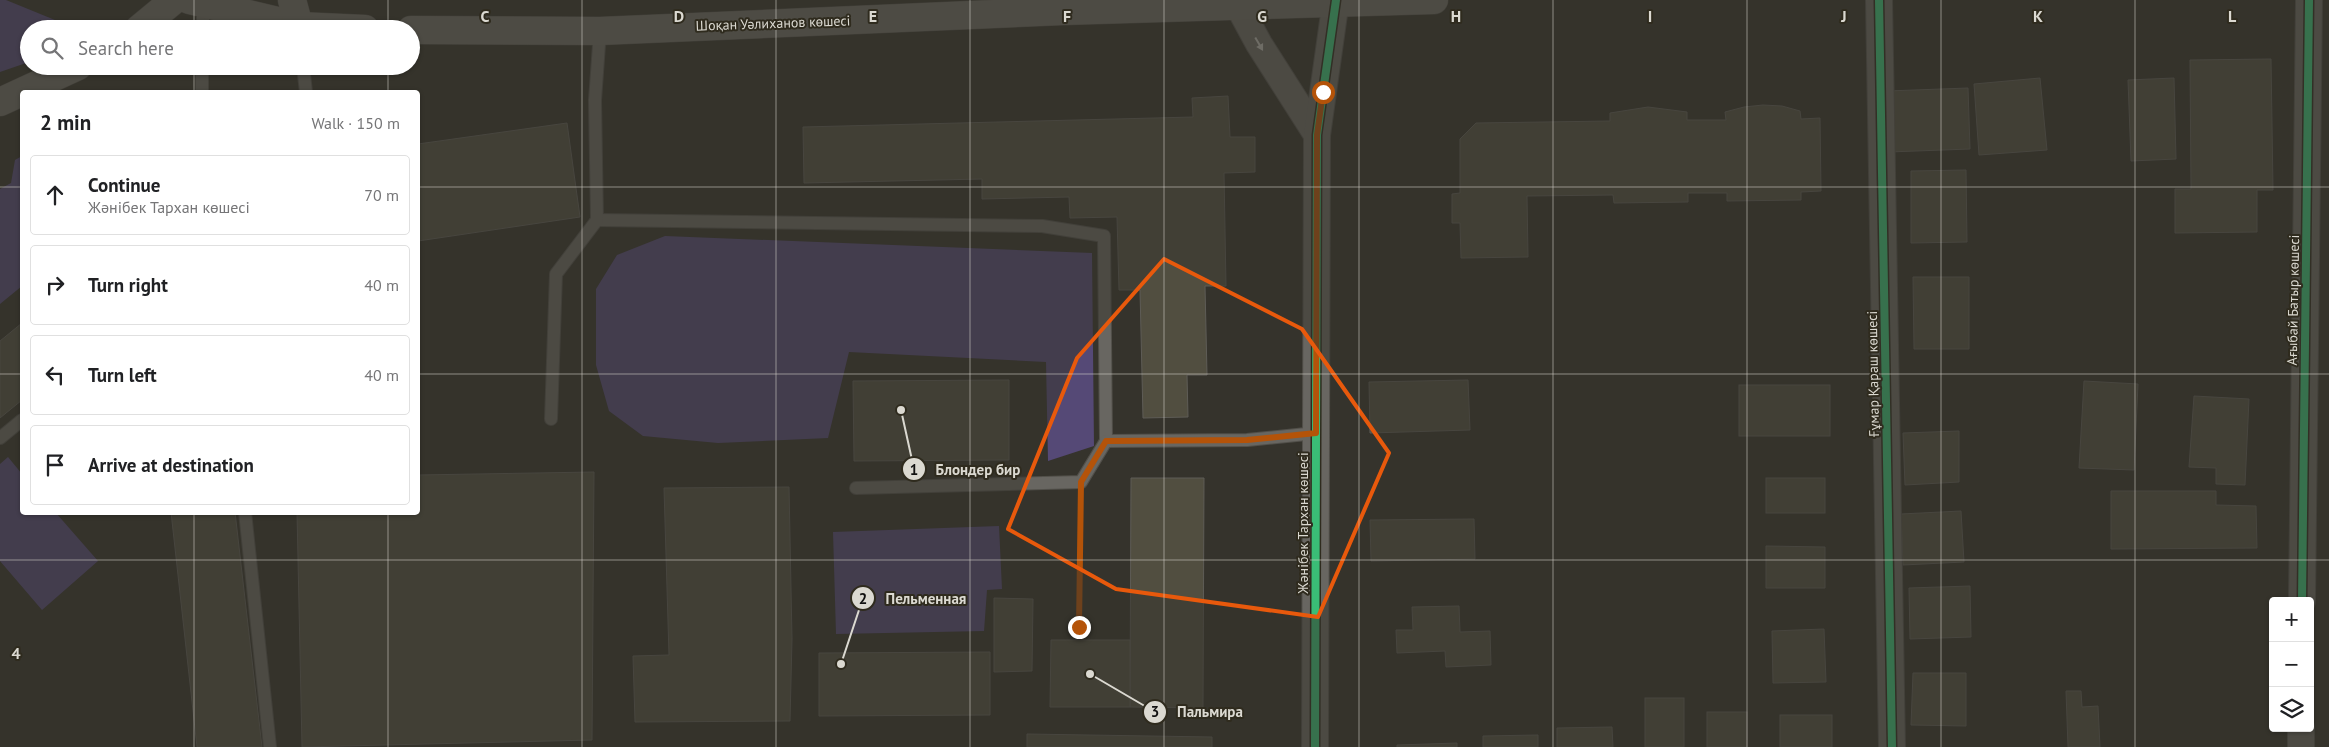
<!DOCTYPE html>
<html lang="en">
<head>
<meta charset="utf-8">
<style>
  :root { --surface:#fff; --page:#f2f2f2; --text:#202124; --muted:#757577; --line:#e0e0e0 }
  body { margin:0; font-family:"PT Sans",sans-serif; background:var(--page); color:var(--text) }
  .controls { position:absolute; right:15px; bottom:15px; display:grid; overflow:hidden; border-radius:5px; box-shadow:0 1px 4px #0004 }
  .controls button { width:45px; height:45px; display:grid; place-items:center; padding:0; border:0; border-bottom:1px solid var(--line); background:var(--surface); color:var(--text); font:25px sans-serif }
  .stop { position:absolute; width:15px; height:15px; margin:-11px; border:4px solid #b45309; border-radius:50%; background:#fff }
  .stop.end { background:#b45309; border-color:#fff; box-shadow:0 1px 5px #0008 }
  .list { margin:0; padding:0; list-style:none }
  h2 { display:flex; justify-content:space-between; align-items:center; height:65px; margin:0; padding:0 20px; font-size:21px }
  h2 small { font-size:16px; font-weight:400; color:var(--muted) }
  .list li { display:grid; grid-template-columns:32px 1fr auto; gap:15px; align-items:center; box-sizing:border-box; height:80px; margin:0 10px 10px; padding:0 10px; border:1px solid var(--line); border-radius:5px }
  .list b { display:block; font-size:19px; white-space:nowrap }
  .list p { margin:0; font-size:16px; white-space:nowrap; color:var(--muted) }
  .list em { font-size:16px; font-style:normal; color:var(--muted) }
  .icon { flex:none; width:28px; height:28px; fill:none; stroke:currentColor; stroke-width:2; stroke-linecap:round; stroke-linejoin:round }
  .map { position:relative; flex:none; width:2329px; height:747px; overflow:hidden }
  .search { position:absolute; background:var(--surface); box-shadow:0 1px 4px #0004; left:20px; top:20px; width:400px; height:55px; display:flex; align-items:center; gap:12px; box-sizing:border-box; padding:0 18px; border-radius:28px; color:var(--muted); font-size:19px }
  .panel { position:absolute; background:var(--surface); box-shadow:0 1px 4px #0004; left:20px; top:90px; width:400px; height:425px; border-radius:5px }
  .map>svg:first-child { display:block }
  .green { fill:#554976 }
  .building { fill:#514e40; stroke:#5e5c56 }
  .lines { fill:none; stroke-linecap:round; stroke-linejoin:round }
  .service-casing { stroke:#52504a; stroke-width:14 }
  .minor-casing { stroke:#52504a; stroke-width:28 }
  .secondary-casing { stroke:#52504a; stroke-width:29 }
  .path { stroke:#656460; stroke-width:3; stroke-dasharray:2.5 2.5; stroke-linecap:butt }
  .service { stroke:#686661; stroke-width:12 }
  .minor { stroke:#686661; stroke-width:26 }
  .secondary { stroke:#6c6962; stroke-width:28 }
  .cycleway-casing { stroke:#2f2b1e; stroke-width:11 }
  .cycleway { stroke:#3abd76; stroke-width:8 }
  .oneway { fill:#b3b1aa }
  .route { stroke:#b45309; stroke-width:6 }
  .marked { fill:none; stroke:#e8590c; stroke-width:4; stroke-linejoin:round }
  .grid { fill:none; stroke:#dbd9d1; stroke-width:1; stroke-opacity:0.55 }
  .labels { text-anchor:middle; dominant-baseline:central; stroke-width:4; stroke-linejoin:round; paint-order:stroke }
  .street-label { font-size:14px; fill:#dbd9d1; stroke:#2f2b1e }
  .grid-label { font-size:16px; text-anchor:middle; font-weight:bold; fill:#dbd9d1; stroke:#2f2b1e; stroke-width:4; stroke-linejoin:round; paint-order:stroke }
  .leader { fill:none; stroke:#dbd9d1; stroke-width:2 }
  .callout-dot { fill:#dbd9d1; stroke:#2f2b1e; stroke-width:2 }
  .mark-label { font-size:15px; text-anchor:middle; font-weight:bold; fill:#111 }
  .callout-label { font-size:15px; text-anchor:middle; font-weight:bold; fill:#dbd9d1; stroke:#2f2b1e; stroke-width:4; stroke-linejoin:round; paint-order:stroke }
</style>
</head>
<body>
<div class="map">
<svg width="2329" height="747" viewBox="0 0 2329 747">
  <rect width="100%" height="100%" fill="#35332c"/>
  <!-- green -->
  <g class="green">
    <path d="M0,0H6L77,29H29V62L0,72Z"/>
    <path d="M22,156V286L0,304V189L11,183L15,160Z"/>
    <path d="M665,236L1092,253L1094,446L1048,461L1046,362L849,352L828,438L718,443L643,436L609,411L596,365V289L617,255Z"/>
    <path d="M8,457L22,474V512L56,513L98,561L42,610L0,561V464Z"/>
    <path d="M999,526L1002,589L987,590L984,631L836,634L833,532Z"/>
  </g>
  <!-- building -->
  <g class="building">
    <path d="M2271,59L2273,190H2257V232L2175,233V189H2191L2190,60Z"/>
    <path d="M2040,78L2047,150L1979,155L1974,84Z"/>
    <path d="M2174,78L2176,159L2131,161L2128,80Z"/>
    <path d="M1968,88L1970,149L1889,152L1887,91Z"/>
    <path d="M1228,96L1230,137H1255V172L1224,173L1226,286H1205L1207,375H1187L1188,417L1143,418L1140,290H1119L1117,217L1070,218L1069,197L982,199V179L804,183L803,127L1193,117L1192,98Z"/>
    <path d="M1763,105L1782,106L1800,111L1801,119L1820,118L1821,191L1801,192V200L1727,201V193H1688V202L1614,203L1613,195L1527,196L1528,257L1461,258L1460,223H1452V194L1460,193V139L1476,123L1610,121V113L1648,107L1687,112V120H1726L1725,112L1744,107Z"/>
    <path d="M567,123L580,217L418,241V144Z"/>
    <path d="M1966,170L1967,242L1911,243V171Z"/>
    <path d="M1913,277H1969V349H1914Z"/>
    <path d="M22,323V400L0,418V341Z"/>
    <path d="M1009,380V460L854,461L853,381Z"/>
    <path d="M1468,380L1470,430L1370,433L1369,382Z"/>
    <path d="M2084,381L2138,384L2134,470L2079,468Z"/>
    <rect x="1739" y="385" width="91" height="51"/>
    <path d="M2194,396L2249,399L2245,485L2216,484V468L2189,467Z"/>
    <path d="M1959,431V482L1905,485L1903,433Z"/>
    <path d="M594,472L592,740L302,747L297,512H418V475Z"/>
    <path d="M1131,478H1204L1203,708L1130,707Z"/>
    <rect x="1766" y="478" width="59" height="35"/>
    <path d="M789,487L792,639L790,721L635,722L633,656L669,655L664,488Z"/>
    <path d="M2111,491H2216V505L2256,506L2257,548L2111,549Z"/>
    <path d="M1961,511L1964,562L1903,565L1901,514Z"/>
    <path d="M171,512H235L262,747H197Z"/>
    <path d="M1474,519L1475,559L1371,561L1370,520Z"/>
    <path d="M1766,546L1825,547V588H1766Z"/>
    <path d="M1970,586L1971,637L1910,639L1909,588Z"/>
    <path d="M994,598L1033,599L1032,671L994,672Z"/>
    <path d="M1459,606L1460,632L1490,631L1491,665L1446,667L1445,651L1397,653L1396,630H1413L1412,607Z"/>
    <path d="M1824,629L1826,682L1773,683L1772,631Z"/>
    <path d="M1051,640H1130V707H1050Z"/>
    <path d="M990,652V715L819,716V653Z"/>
    <path d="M1913,673H1966V726L1911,725Z"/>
    <path d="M2066,691H2081L2082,707L2098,706L2100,747H2068Z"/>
    <rect x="1645" y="698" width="39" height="49"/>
    <rect x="1707" y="712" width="40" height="35"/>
    <rect x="1780" y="715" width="52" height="32"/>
    <path d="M1612,727L1613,747H1557V728Z"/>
    <path d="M1027,734L1212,737V747H1027Z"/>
    <path d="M1538,735V747H1483V736Z"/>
    <path d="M1457,743V747H1397V745Z"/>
  </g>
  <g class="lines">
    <defs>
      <g id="service">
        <path d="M203,29V4"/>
        <path d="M303,66L306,92"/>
        <path d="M202,92V66"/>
        <path d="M597,220L1042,226L1104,236L1106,441L1081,482L856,488"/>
        <path d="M551,419L556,274L597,220L595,100L600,31"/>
        <path d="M0,438L22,420"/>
        <path d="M1106,441L1247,440L1316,433"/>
        <path d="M245,512L270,747"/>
      </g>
      <g id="minor">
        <path d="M1239,0V7L1259,44L1317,135"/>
        <path d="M1879,0L1892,747"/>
        <path d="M2302,601L2309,0"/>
        <path d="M1315,747L1317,135L1336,0"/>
        <path d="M2301,747V728"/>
      </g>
      <g id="secondary">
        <path d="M189,0L299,26L365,29"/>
        <path d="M292,0L299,26"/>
        <path d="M139,29L174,0"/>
        <path d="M411,30L600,31L1063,11L1434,0"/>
        <path d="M0,102L78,66"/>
      </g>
    </defs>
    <!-- service casing -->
    <use href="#service" class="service-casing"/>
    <!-- minor casing -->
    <use href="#minor" class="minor-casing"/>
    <!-- secondary casing -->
    <use href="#secondary" class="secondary-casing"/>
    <!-- path -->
    <path class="path" d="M1079,627L1081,505"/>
    <!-- service -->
    <use href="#service" class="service"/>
    <!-- minor -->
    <use href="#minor" class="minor"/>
    <!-- secondary -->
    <use href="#secondary" class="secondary"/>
    <defs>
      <g id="cycleway">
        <path d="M1879,0L1892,747"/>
        <path d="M2302,601L2309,0"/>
        <path d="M1315,747L1317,135L1336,0"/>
      </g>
    </defs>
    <!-- cycleway casing -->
    <use href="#cycleway" class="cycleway-casing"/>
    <!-- cycleway -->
    <use href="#cycleway" class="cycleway"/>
  </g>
  <!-- one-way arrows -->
  <defs><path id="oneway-solid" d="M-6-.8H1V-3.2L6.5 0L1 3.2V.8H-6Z" transform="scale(1.25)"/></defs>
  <use class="oneway" href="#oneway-solid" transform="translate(1259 44) rotate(60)"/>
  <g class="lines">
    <!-- route -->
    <path class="route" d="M1079,627L1081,482L1106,441L1247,440L1316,433L1317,135L1323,92"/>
  </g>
  <!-- marked area -->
  <path d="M0 0H2329V747H0ZM1164,259L1302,329L1389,453L1318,617L1116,589L1008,529L1077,358Z" fill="#35332c" fill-opacity=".55" fill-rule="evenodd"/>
  <path class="marked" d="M1164,259L1302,329L1389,453L1318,617L1116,589L1008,529L1077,358Z"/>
  <!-- grid -->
  <path class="grid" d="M194,0V29M388,0V29M582,0V747M776,0V747M970,0V747M1164,0V747M1359,0V747M1553,0V747M1747,0V747M1941,0V747M2135,0V747M194,66V92M388,66V92M0,187H22M418,187H2329M0,374H22M418,374H2329M194,512V747M388,512V747M0,560H2329"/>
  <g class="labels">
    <!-- street labels -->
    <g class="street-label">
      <text transform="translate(773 23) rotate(-2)">Шоқан Уәлиханов көшесі</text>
      <text transform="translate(2293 300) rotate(-89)">Ағыбай Батыр көшесі</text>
      <text transform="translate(1873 374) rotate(-91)">Ғұмар Қараш көшесі</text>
      <text transform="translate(1303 523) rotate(-90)">Жәнібек Тархан көшесі</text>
    </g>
  </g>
  <g class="grid-label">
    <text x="485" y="22">C</text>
    <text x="679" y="22">D</text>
    <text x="873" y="22">E</text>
    <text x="1067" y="22">F</text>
    <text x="1262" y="22">G</text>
    <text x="1456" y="22">H</text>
    <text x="1650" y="22">I</text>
    <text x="1844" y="22">J</text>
    <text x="2038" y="22">K</text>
    <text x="2232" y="22">L</text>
    <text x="16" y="659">4</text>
  </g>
  <!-- callouts -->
  <path class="leader" d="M901 410L914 469M841 664L863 598M1090 674L1155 712"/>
  <g class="callout-dot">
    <circle cx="901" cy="410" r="5"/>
    <circle cx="841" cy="664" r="5"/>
    <circle cx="1090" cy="674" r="5"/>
    <circle cx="914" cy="469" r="12"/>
    <circle cx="863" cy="598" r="12"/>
    <circle cx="1155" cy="712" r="12"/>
  </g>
  <g class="mark-label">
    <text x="914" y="475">1</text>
    <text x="863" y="604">2</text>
    <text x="1155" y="717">3</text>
  </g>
  <g class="callout-label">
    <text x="978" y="475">Блондер бир</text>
    <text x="926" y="604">Пельменная</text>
    <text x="1210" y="717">Пальмира</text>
  </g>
</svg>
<div class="controls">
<button>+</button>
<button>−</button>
<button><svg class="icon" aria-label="layers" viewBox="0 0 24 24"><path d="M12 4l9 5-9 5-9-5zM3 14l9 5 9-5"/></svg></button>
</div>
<div class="stop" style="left:1323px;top:92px"></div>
<div class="stop end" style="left:1079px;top:627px"></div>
<div class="search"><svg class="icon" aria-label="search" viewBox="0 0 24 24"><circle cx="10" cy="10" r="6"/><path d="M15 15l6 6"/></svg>Search here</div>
<section class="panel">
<h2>2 min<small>Walk · 150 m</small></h2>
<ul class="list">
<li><svg class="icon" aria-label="ahead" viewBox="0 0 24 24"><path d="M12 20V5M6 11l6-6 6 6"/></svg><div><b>Continue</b><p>Жәнібек Тархан көшесі</p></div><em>70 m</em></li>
<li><svg class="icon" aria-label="right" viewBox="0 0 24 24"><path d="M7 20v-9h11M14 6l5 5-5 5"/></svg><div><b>Turn right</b></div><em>40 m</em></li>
<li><svg class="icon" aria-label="left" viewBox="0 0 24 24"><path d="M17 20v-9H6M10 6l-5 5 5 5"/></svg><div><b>Turn left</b></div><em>40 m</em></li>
<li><svg class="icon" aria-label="arrive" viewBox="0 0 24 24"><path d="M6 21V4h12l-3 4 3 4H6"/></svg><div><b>Arrive at destination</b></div></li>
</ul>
</section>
</div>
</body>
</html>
